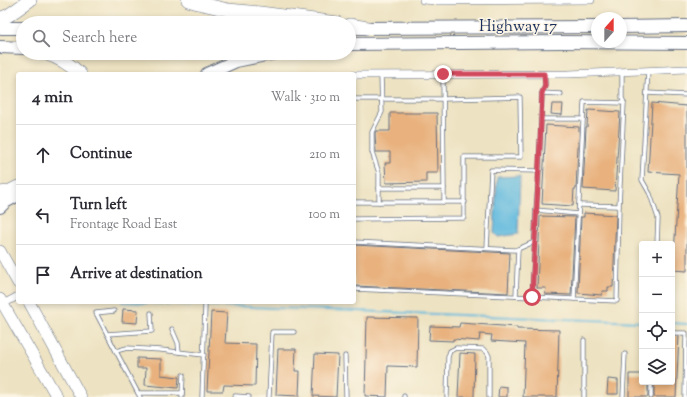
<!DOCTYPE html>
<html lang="en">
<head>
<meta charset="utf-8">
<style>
  :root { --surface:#fff; --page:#f2f2f3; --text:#2b2b33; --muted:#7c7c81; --line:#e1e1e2 }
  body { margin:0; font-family:"Sorts Mill Goudy",serif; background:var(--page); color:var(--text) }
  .controls { position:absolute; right:12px; bottom:12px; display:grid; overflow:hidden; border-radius:4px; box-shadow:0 2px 6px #0003 }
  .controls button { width:36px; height:36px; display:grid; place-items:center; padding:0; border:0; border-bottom:1px solid var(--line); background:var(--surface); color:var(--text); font:20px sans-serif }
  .compass { position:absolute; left:591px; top:12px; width:36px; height:36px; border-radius:50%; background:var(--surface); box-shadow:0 2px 6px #0003; rotate:21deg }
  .stop { position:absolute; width:12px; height:12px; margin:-9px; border:3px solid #d1495b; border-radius:50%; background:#fff }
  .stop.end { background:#d1495b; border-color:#fff; box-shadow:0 1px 4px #0008 }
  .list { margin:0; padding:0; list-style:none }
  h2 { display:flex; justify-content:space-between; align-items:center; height:52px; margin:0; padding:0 16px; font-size:17px }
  h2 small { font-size:13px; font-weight:400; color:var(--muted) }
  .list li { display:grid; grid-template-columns:26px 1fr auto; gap:12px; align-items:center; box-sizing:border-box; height:60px; padding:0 16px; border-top:1px solid var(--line) }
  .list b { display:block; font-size:15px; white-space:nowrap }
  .list p { margin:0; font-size:13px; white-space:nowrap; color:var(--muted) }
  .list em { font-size:13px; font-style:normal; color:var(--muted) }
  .icon { flex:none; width:22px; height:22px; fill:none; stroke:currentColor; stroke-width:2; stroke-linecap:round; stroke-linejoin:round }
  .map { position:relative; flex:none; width:687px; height:397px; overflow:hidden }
  .search { position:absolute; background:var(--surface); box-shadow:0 2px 6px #0003; left:16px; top:16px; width:340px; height:44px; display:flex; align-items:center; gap:10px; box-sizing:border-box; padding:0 14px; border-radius:22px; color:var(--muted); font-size:15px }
  .panel { position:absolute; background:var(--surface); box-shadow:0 2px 6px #0003; left:16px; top:72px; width:340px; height:232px; border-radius:4px }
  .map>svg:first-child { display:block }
  .water { fill:#60b9de; stroke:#3e749e }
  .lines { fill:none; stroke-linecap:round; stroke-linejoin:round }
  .stream { stroke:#60b9de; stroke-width:2 }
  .building { fill:#e8b17d }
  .service-casing { stroke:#646e81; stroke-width:5 }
  .minor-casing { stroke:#646e81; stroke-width:8 }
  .primary-casing { stroke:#646e81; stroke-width:12 }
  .trunk-casing { stroke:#646e81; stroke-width:14 }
  .motorway-casing { stroke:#646e81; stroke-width:14 }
  .service { stroke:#fff; stroke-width:3.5 }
  .minor { stroke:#fff; stroke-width:7 }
  .primary { stroke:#fff; stroke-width:11 }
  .trunk { stroke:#fff; stroke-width:12 }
  .motorway { stroke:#fff; stroke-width:13 }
  .route { stroke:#d1495b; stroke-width:5 }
  .labels { text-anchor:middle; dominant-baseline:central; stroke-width:3; stroke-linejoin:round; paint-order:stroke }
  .street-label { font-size:16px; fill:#1b2f5e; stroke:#fcf5e5 }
</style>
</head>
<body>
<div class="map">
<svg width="687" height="397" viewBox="0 0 687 397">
  <rect width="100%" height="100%" fill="#fcf5e5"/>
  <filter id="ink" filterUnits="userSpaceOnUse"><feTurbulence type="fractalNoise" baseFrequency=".025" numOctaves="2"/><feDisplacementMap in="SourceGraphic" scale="8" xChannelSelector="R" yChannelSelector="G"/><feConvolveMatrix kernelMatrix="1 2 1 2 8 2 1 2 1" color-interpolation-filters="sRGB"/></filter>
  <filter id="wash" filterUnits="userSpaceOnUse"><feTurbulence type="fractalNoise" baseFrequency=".012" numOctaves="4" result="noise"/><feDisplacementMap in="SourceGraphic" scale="16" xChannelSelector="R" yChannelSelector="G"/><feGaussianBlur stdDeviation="0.9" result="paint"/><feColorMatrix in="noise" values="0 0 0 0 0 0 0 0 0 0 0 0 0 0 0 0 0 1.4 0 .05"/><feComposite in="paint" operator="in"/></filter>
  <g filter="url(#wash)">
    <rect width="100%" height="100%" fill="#ede2c1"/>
    <!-- water -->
    <path class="water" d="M520,176L518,234L498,237L494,233L497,177Z"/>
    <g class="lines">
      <!-- stream -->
      <g class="stream">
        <path d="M122,302L642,322"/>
        <path d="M672,323L687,324"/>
      </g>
    </g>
    <g id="blocks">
      <!-- building -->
      <g class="building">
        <path d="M652,103L687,106V271L673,270L679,174L648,172Z"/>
        <path d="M552,104H563L562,115L551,114Z"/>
        <path d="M588,110L620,112L615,191L583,189L586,127H587Z"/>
        <path d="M390,113H437L438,173H426V182L386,183L385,163H390V152H376L375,133L376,131H390Z"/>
        <path d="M546,125L579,127L576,189H574L573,206L542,204Z"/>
        <path d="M584,213L616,215L613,287H608V291H603L602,295L578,293L581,217H584Z"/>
        <path d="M540,216L575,217L571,295L545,294L546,288H537Z"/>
        <path d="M354,245L510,253L508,293L354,286Z"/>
        <path d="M123,309L138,310L137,323L122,322Z"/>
        <path d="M211,312L227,313L225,343L256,344L255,386L224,385L223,391H207Z"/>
        <path d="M367,317L418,318L417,367L388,366L387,397L365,396Z"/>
        <path d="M460,323L517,327V329L559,330L557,397H523L525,343L491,341L492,335L480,334L479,341L453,339V341L429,340L430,326L459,327Z"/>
        <path d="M672,336H679L676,397H654V382H672Z"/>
        <path d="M278,349H296L295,371H300L299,396L276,395Z"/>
        <path d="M460,353L475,354L474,397H458Z"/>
        <path d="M315,354L338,355L336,397L313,396Z"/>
        <path d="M137,358L161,359V375L179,377L178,388L145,385L146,368H137Z"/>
        <path d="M629,374H642V382H648V397H629Z"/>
        <path d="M608,379L618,380V394H607Z"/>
        <path d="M499,386L507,387V397H498Z"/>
      </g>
    </g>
  </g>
  <g filter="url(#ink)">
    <use href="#blocks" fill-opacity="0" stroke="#646e81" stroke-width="1"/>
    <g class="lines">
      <defs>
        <g id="service">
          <path d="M648,71L642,180L650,194L658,218L657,244"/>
          <path d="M381,75L382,112L372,132V152L379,173V188H444L443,75"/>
          <path d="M542,93L561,94"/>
          <path d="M647,93L687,95"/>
          <path d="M354,99H443L520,97L521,157H464V218L354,219"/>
          <path d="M541,119L542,93L545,86V74"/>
          <path d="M379,188V202"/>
          <path d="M444,188V202"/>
          <path d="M354,202H465"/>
          <path d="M579,205L619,206L624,103L622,98V72"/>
          <path d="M619,206L617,301L574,299L584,102L624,103"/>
          <path d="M536,210L539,171L541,119H583"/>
          <path d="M354,242L515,250L518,249L534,242"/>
          <path d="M487,248L491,170L539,171"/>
          <path d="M354,289L532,297"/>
          <path d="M516,296L518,249"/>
          <path d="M574,299L532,297L536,210L578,214"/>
          <path d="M114,311L96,313L140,397"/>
          <path d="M172,329L178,343L179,352"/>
          <path d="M672,333H686L685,397"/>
          <path d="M107,334L152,331L151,313"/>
          <path d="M116,351L127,348L161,350L204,355"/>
          <path d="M345,356L346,397"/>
          <path d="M138,393H182"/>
          <path d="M235,396L249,397"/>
          <path d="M182,397L183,375"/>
          <path d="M202,397L205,306"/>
          <path d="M269,397L272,332H294"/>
          <path d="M404,397V396"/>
          <path d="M447,397L448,357L450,351L456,348L483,349L487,352L489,356V397"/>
          <path d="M584,397V340"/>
          <path d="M623,397L625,354"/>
          <path d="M651,397V382"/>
        </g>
        <g id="minor">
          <path d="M423,0L437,1L591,0"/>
          <path d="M354,75L569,74L687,69"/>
          <path d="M3,304L18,296"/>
        </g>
        <g id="primary">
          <path d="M0,251L18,283"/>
          <path d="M0,299L57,397"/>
          <path d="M29,302L81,397"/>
        </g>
        <g id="trunk">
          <path d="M621,27L687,26"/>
          <path d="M0,28H23"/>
          <path d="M358,28L597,27"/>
          <path d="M349,44L561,42L687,43"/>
          <path d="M0,47L23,48"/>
          <path d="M207,74L236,61L276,53"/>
          <path d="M0,207L5,202L18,195"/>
        </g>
        <g id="motorway">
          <path d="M188,0L198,3L228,10L260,13L337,23"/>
          <path d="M0,19L9,15L30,0"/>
          <path d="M349,25L368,28"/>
          <path d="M45,53C57,57 71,65 80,74"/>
          <path d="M0,193L8,192L18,187"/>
        </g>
      </defs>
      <!-- service casing -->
      <use href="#service" class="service-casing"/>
      <!-- minor casing -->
      <use href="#minor" class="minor-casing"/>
      <!-- primary casing -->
      <use href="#primary" class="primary-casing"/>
      <!-- trunk casing -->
      <use href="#trunk" class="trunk-casing"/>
      <!-- motorway casing -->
      <use href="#motorway" class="motorway-casing"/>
      <!-- service -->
      <use href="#service" class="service"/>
      <!-- minor -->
      <use href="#minor" class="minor"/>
      <!-- primary -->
      <use href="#primary" class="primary"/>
      <!-- trunk -->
      <use href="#trunk" class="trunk"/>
      <!-- motorway -->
      <use href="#motorway" class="motorway"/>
    </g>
  </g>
  <g class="lines" filter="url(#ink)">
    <!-- route -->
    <path class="route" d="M443,74H544L545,86L542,93C540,161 535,229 532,297"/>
  </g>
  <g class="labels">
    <!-- street labels -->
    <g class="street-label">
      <text x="518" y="27">Highway 17</text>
    </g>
  </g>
</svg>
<div class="controls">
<button>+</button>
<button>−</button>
<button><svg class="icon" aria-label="locate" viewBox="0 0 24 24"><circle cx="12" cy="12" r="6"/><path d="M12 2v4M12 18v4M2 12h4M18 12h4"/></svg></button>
<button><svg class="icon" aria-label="layers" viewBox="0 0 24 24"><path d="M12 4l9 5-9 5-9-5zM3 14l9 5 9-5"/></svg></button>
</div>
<svg class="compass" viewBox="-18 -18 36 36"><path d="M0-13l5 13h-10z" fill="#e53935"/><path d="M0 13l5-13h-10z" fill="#7c7c81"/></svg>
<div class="stop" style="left:532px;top:297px"></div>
<div class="stop end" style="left:443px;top:74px"></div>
<div class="search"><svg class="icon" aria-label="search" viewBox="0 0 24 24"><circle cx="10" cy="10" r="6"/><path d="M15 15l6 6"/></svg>Search here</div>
<section class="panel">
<h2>4 min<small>Walk · 310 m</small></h2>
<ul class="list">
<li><svg class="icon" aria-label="ahead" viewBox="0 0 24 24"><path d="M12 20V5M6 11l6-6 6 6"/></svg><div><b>Continue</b></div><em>210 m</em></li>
<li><svg class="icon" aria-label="left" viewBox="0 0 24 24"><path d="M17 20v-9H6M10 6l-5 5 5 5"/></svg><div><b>Turn left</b><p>Frontage Road East</p></div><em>100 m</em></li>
<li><svg class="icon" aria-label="arrive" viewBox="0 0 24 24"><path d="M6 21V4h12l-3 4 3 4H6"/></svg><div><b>Arrive at destination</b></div></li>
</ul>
</section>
</div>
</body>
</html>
